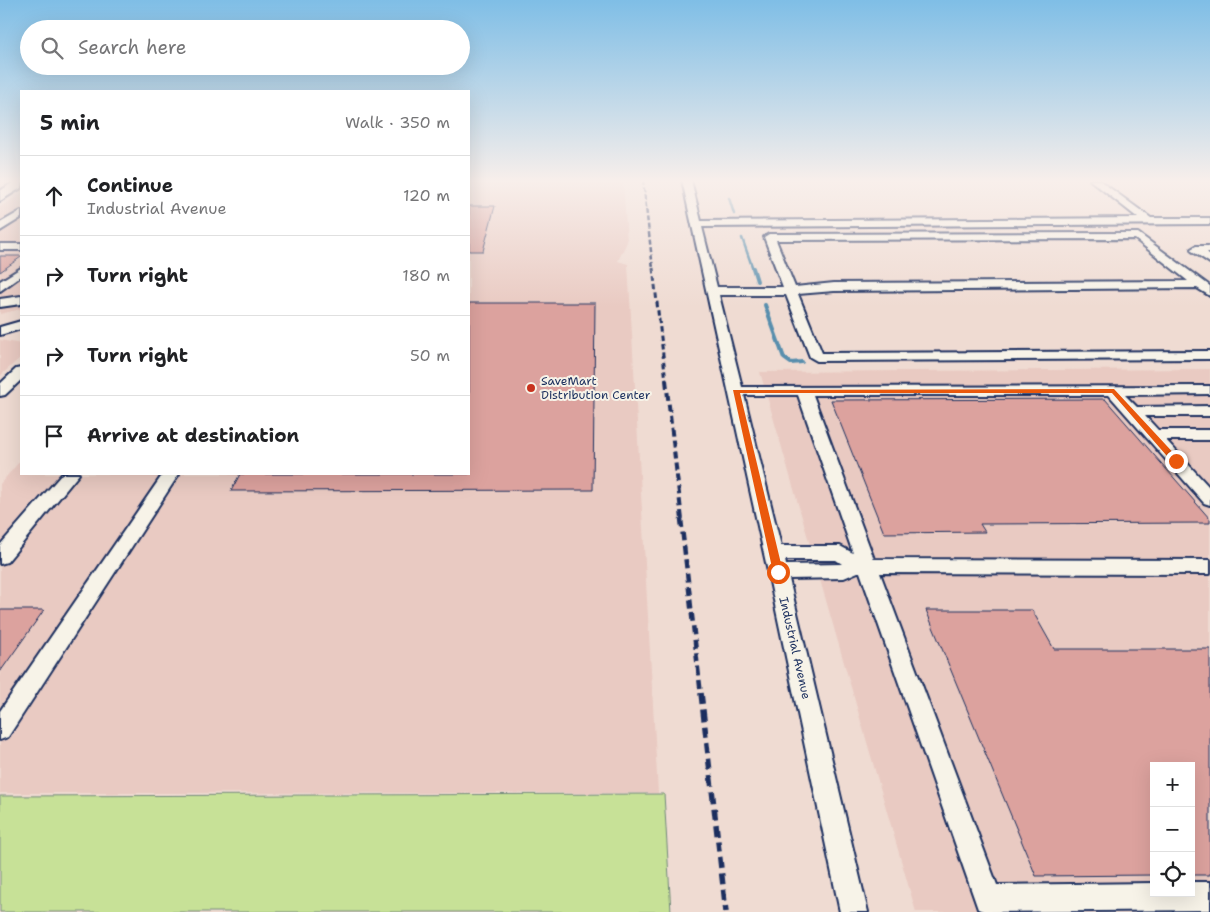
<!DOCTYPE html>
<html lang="en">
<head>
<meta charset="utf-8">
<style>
  :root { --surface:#fff; --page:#f2f2f2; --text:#202124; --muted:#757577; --line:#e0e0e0 }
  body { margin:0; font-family:"Shantell Sans",sans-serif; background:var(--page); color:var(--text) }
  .controls { position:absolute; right:15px; bottom:15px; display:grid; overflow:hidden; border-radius:0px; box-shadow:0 5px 20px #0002 }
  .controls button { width:45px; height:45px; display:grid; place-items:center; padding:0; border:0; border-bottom:1px solid var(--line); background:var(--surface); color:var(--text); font:25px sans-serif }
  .stop { position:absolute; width:15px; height:15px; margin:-11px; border:4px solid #ea580c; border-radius:50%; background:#fff }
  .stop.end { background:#ea580c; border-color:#fff; box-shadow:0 1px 5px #0008 }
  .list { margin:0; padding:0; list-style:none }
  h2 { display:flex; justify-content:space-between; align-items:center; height:65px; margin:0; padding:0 20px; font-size:21px }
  h2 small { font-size:16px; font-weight:400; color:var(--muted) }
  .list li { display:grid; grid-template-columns:32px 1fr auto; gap:15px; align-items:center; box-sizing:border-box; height:80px; padding:0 20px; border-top:1px solid var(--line) }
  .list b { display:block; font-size:19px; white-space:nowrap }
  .list p { margin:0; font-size:16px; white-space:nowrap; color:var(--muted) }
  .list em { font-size:16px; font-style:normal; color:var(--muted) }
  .icon { flex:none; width:28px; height:28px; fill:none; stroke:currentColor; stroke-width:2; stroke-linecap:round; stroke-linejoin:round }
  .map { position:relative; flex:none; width:1210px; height:912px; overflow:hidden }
  .search { position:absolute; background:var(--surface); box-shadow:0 5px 20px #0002; left:20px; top:20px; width:450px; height:55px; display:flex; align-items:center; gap:12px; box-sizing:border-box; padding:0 18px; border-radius:28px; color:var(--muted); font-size:19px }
  .panel { position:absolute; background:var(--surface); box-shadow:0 5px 20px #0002; left:20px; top:90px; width:450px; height:385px; border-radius:0px }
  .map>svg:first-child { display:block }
  .built { fill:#e9cac2; fill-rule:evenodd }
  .green { fill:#c7e197; stroke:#71887a }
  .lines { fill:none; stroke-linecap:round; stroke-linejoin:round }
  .stream-far1 { stroke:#598ead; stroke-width:2.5 }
  .stream { stroke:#598ead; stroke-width:4 }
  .building { fill:#dca29e; stroke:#1b2f5e }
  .minor-casing { stroke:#1b2f5e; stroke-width:4 }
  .major-casing { stroke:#1b2f5e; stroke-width:4 }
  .minor { fill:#f7f3e8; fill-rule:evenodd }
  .major { fill:#f7f3e8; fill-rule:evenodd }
  .rail-far4 { stroke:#1b2f5e; stroke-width:2.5; stroke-dasharray:5 2.5; stroke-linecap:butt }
  .rail-far3 { stroke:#1b2f5e; stroke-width:3; stroke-dasharray:5.5 3; stroke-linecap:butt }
  .rail-far2 { stroke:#1b2f5e; stroke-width:4; stroke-dasharray:8 4; stroke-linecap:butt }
  .rail-far1 { stroke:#1b2f5e; stroke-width:4.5; stroke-dasharray:9 4.5; stroke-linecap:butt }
  .rail { stroke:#1b2f5e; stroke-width:5.5; stroke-dasharray:11 5.5; stroke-linecap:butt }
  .route { fill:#ea580c }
  .poi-dot { fill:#c8321e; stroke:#f7f3e8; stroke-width:2 }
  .labels { text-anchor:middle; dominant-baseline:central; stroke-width:4; stroke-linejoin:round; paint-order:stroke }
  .poi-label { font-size:12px; fill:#1b2f5e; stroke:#f7f3e8; text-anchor:start }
  .street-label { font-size:12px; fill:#1b2f5e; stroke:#f7f3e8 }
</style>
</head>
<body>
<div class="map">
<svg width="1210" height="912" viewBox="0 0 1210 912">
  <rect width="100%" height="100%" fill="#efdbd2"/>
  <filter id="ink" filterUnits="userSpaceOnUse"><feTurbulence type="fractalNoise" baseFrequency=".02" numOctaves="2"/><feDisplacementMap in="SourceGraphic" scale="10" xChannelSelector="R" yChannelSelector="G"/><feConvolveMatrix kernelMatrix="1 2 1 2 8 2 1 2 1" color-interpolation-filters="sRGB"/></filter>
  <g filter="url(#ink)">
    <!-- built -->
    <g class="built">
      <path d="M469,180H623L627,242L618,261L628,264L658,793H0V484L21,460V474H469Z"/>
      <path d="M21,194V309L0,314V207Z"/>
      <path d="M0,340L21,344V357L0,376Z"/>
      <path d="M1210,369V912H916L760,372ZM1154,766H1191V893H1154Z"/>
    </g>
    <!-- green -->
    <path class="green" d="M664,794L671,912H0V796Z"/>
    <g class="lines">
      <!-- stream-far1 -->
      <g class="stream-far1">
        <path d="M729,198L734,214"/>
        <path d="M742,238L753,269"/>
      </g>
      <!-- stream -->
      <g class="stream">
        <path d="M753,268L757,281"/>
        <path d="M765,305L784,358L791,363L802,362"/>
      </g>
    </g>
    <!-- building -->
    <g class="building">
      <path d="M469,206H495L483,251H469Z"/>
      <path d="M0,256H21V257L0,272Z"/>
      <path d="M469,303H595L593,490L231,491L240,474H469Z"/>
      <path d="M1105,399L1210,519V523L980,524L985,532L884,533L831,400Z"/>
      <path d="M0,610H44L0,672Z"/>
      <path d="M926,610H1032L1054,649H1210V875H1191V766H1154V875L1036,876Z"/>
    </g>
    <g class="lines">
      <defs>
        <g id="minor">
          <path d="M682,180H691L701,221L1138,218L1090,180H1099L1151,218H1210V224L702,227L717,287H783L764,237L769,234L1138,233L1210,286V296L1197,288L834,291L798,294L822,353L1210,351V359L817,361L810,357L786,295H719L742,387L1210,386V394L1125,395L1137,407L1210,406V416H1145L1158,430H1210V440H1166L1210,488V505L1204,503L1109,395H813L874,559L1210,560V574L880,573L997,885L1154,883V893H1191V882H1210V910L986,912L978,909L860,572H858L844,578L789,579L868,912H840L768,572ZM1135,239L1188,281L834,283L795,287L776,240ZM744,395H798L853,553L840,546H781ZM785,560H836L842,564L786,565Z"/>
          <path d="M21,211V218L0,231V223Z"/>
          <rect x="0" y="244" width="21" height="6"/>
          <path d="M1196,246H1210V252H1207L1210,255V263L1192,251L1191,249Z"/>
          <path d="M21,268V276L0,291V281Z"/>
          <path d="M21,296V304L0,307V299Z"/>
          <path d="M21,321V329L0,335V327Z"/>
          <path d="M21,368V380L5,395L0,396V384L16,369Z"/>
          <path d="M62,474H79L7,562L0,564V545Z"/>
          <path d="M163,474H179L8,737L0,740V711Z"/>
        </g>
        <path id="major" d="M17,180H21V188L0,201V191Z"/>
      </defs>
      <!-- minor casing -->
      <use href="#minor" class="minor-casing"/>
      <!-- major casing -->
      <use href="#major" class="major-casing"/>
      <!-- minor -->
      <use href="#minor" class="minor"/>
      <!-- major -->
      <use href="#major" class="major"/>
      <!-- rail-far4 -->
      <path class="rail-far4" d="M643,180L653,269"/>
      <!-- rail-far3 -->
      <path class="rail-far3" d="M653,268L666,381"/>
      <!-- rail-far2 -->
      <path class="rail-far2" d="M666,380L682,520"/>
      <!-- rail-far1 -->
      <path class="rail-far1" d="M681,519L701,695"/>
      <!-- rail -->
      <path class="rail" d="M701,693L726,912"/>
    </g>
  </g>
  <!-- sky -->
  <linearGradient id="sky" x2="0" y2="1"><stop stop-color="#7fbee6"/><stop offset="0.59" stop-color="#f8efeb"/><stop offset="1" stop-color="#f8efeb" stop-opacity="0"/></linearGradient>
  <rect width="1210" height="307" fill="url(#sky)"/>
  <!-- route -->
  <path class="route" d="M1114,389L1179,459V463H1173L1112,393H740L783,572L778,575L773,572L733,390Z"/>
  <!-- markers -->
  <circle class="poi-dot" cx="531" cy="388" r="5"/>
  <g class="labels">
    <!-- poi labels -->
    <g class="poi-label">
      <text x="541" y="381">SaveMart<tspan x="541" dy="14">Distribution Center</tspan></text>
    </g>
    <!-- street labels -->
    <g class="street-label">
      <text transform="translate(795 648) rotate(77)">Industrial Avenue</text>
    </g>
  </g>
</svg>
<div class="controls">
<button>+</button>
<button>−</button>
<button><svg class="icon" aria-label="locate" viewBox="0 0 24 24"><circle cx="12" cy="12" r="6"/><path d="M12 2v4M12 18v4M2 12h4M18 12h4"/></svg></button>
</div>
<div class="stop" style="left:778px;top:572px"></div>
<div class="stop end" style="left:1176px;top:461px"></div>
<div class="search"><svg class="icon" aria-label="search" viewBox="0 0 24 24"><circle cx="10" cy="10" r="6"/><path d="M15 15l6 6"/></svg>Search here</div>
<section class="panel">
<h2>5 min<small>Walk · 350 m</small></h2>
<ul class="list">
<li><svg class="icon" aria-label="ahead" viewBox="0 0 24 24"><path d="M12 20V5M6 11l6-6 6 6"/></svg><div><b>Continue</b><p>Industrial Avenue</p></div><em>120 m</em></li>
<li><svg class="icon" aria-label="right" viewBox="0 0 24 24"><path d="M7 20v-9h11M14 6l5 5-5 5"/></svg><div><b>Turn right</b></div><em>180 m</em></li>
<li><svg class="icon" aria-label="right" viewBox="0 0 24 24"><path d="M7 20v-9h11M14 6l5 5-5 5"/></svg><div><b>Turn right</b></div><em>50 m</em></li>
<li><svg class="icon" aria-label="arrive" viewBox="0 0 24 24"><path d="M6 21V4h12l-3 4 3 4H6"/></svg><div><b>Arrive at destination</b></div></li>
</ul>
</section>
</div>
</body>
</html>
